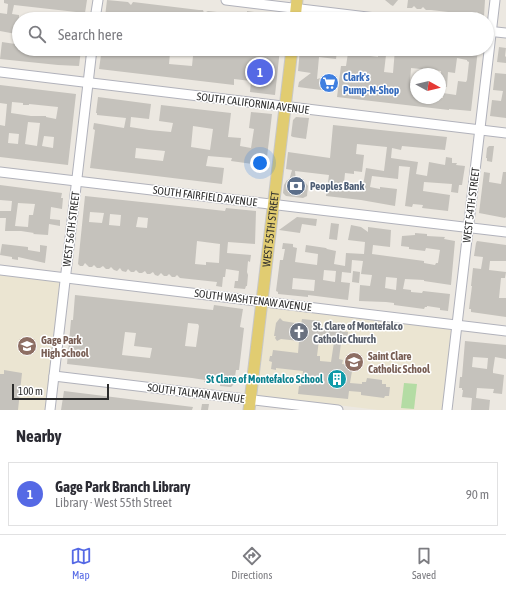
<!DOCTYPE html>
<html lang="en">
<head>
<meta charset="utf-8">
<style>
  :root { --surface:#fff; --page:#f2f2f3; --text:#2b2b33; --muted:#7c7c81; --line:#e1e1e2; --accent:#5569e5 }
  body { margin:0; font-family:"Asap Condensed",sans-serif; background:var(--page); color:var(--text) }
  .compass { position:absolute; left:410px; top:68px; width:36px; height:36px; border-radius:50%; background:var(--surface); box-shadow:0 1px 3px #0004; rotate:98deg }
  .scale { position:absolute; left:12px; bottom:10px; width:97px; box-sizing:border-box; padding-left:4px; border:2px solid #2c2c2c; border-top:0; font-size:11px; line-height:14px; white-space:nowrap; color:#2c2c2c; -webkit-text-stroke:3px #fff; paint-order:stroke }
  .you { position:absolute; left:260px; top:163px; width:14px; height:14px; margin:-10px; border:3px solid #fff; border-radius:50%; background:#1a73e8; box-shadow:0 0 0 6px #1a73e833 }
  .badge { display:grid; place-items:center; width:26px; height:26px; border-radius:50%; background:var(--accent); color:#fff; font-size:13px; font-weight:700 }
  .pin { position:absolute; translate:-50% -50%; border:2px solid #fff; box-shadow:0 1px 4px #0006 }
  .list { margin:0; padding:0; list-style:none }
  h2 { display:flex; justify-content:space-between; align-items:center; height:52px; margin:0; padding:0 16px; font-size:17px }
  h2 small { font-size:13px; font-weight:400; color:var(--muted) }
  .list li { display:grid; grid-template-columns:26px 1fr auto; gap:12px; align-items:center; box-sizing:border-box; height:64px; margin:0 8px 8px; padding:0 8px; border:1px solid var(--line); border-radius:0px }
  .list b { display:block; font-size:15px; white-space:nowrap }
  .list p { margin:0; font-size:13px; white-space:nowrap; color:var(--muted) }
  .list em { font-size:13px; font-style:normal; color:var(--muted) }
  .icon { flex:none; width:22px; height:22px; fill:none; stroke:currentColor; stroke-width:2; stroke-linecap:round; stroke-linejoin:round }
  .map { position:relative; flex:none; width:506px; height:410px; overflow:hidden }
  .search { position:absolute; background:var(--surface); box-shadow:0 1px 3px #0004; left:12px; right:12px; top:12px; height:44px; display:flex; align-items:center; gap:10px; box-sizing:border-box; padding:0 14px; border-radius:22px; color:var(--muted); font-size:15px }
  .sheet { height:124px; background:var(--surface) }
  nav { display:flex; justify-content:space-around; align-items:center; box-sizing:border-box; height:56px; border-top:1px solid var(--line); background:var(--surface); font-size:11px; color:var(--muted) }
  nav a { display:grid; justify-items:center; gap:2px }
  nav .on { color:var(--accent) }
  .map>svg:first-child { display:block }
  .education { fill:#ebe5d2 }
  .green { fill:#b4dca4 }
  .building { fill:#c5c2bc; fill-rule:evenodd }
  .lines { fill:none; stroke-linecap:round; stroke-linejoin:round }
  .minor-casing { stroke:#b1b2bb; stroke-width:11 }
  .major-casing { stroke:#c8c8c8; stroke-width:13 }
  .minor { stroke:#fff; stroke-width:9 }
  .major { stroke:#e1cc71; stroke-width:11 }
  .labels { text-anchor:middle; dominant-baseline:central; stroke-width:3; stroke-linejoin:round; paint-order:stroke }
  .shop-label { font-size:11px; font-weight:bold; fill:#366cbe; stroke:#fff; text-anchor:start }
  .street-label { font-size:11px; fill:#2c2c2c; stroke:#fff }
  .service-label { font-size:11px; font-weight:bold; fill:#4e5e75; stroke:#fff; text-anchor:start }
  .worship-label { font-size:11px; font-weight:bold; fill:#5b616d; stroke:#fff; text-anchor:start }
  .education-label { font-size:11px; font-weight:bold; fill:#785e54; stroke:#fff; text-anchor:start }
  .culture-label { font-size:11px; font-weight:bold; fill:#0d838f; stroke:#fff; text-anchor:end }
</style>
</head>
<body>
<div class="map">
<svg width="506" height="410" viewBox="0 0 506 410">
  <rect width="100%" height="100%" fill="#ece8e1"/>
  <!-- education -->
  <g class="education">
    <path d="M0,275L61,282L46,410H0Z"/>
    <path d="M267,307L452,329L443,410H378L256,395Z"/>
  </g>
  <!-- green -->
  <path class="green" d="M404,383L417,384L414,409L401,408Z"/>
  <!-- building -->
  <g class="building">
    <path d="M4,0H87L85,13L14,5L12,14L19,15V22H17L16,34L0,31V13L7,14L8,4L4,3Z"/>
    <path d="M107,0L128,2L131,5L133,2L199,10H203L204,13L208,11L217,12L218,13L247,16V11L280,16V19H124L105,17Z"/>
    <path d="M385,0H398L393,6L391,5Z"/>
    <path d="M408,0H485L484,16L480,15L477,12L474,15L431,10H426L423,7L421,9H417L414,6L412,8H407Z"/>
    <path d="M2,42L15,44V46H19V49L81,50L79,66L58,65L0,59Z"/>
    <path d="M499,47L506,48L505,56L506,57V63L497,62Z"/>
    <path d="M126,49H194L243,55L244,52L259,53L260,49H280L275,95L250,92L251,81L234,79V85L99,69L101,55H103V53L125,56ZM170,53L193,56L192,66L169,64Z"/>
    <path d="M300,49H317L337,51L336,59L319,57L317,79L329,76L335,89L329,92L327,85L321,90L298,87L299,82L311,73L298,71Z"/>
    <path d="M395,49H478L471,111L449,109V110L337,97L341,66H346L348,53L378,57V54L386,55L384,72L393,73ZM457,58L467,60V61L469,62L467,80L466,82L458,81L456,95L443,93V98H416V82H410L411,68L441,71L440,86L447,87L448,72L455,73Z"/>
    <path d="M495,73L506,74V118L490,116L492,100L501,101L503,91L493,90Z"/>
    <path d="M0,85L76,94L68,165L0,157V125L5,126L7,104L0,103ZM12,102L23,103V105H29V104L58,107L56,119L46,117V116H31L11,113ZM28,122L40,123L37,146L25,144ZM9,133L19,134L18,144L8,143ZM44,136L54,137L53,148L42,146Z"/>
    <path d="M98,97L151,104L149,119L131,117L130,127L149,130L171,132L173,123L159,121L161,105L231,113L228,137L241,138L240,146L251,148L254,129L249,128L251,112L272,114L266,166L231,161L232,158L208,156L206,166L224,168L222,184L90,168L95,130L93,129L94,123L124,128L126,118L97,115V113H96ZM193,126L213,129L210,150L191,147ZM136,148L165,151L163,161L135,158Z"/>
    <path d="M296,117L309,118L306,139L293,137L291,136L293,120Z"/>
    <path d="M333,125L447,137L445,150L402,146L401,150L392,148L391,158L418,162L416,174L427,176L429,162L445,165L446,157L452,158V163H457L456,165L465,166L462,185H459L458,193L451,192L452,184L424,182L423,191L450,195L448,211L422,208L423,205L413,204L412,207L405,206L410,167L399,166L398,179L372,176L370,187L380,189V187L397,189L395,206L361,200L326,196L329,175L295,171L296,181L305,182L308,186L307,196L303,198L286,196L283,193L284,185L287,180L289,181L292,170L286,169L288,152L330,158ZM357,144L387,147L384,171L366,168L363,186L344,183L345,173L354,174V171L362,172L364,155L356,154Z"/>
    <path d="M489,146H494L492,162L487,161V158H486L487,148Z"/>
    <path d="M484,172L490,173L489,182L501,184L503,172H506V217L505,218L479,213Z"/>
    <path d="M0,185L62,193L61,198H63L62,209L51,207L50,218V219L60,220V226L49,224L48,235L33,234L34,233L21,231H5L6,218H0V211H11L12,201L0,200ZM18,203L35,204L33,215H29L28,227L15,226Z"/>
    <path d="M85,196L207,209L225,211L226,208L256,211L255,244L228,242L227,253L251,255L250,262L248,261L247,272L248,275L247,286H246L245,289L234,288L235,281H238L239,271L226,269L225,277H223L222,287L216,286L217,282L180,278L177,275L175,277H172L169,274L167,276H164L161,273L158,276L155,275L153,272L150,274H147L145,271L142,273H139L136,270L134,272H131L128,269L126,272L122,271L120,268L117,271L114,270L111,267L109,269H106L103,266L100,268H97L94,265L92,267H89L85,263L83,266H80L78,264ZM90,212L104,213L102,223L89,222ZM110,214L121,215L120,226L109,225ZM138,217L148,218L147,228L136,227ZM197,241L220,244L219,263L206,262V265L195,264Z"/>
    <path d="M297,217L317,219L316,226L302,224L300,233L279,230Z"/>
    <path d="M331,223L339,224L337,240L329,239Z"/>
    <path d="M351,225L361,227L368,232V227L391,230L390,247L373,245L372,254L424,261V263L435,265L436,263H438L440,250L426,248L425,251L409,249V247L401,246L402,236L415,235V233L427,234V236L445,237L444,239L455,241L451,285L424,281V280L405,279L403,289L411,290V292L422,293L423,291L450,294L448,311L440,310V308L427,306V307H425L424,309L394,305V303L386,302L359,301L360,285L370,286L372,275L361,274L363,261L352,260L351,273L342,272L341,282L350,283L348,300L308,295V297L278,294V292L276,291L280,260H283L285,249H282L283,243L293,244V247L297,248L295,262L317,265L318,254L305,252L306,245L326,248L327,249L336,251L334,264L345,266L346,253L364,254L365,242L348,240ZM324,270L336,271L335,282L323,280ZM386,277L397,278L396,290L385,288ZM293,278L315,280L314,291L292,289Z"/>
    <path d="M477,241L506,245V261H490L489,270L506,272L505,278H501L499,298H506V317L471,312V309H469L472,286H471L473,268L481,269L483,257L474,256L476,243Z"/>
    <path d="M2,244L28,247V250L40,252V245L47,246L45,263L18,257V260L12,259V257L0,255Z"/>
    <path d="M353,271L360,272L359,283L352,282Z"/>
    <path d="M75,295L213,310L214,305L243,309L240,327L244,328L239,370H236L234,384L231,387L220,386L221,376L212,375L211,383L204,382L205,380L192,378L67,364L71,320H73ZM188,323L198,324L199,326L196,347L185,346ZM125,332L136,333L134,346L152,348L150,358L122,355Z"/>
    <path d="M280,318L283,321L301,324L302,319L321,321L320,328L337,330L339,328L341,331L348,332L347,344L341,343L339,359L343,360L342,364L353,365L350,383L362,384V382H366L367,378L382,380V384H386V387H390L389,396H385L384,398L361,395V392L349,391L348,399L298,394L299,386H301L303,371L276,368V370L271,369L272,362L269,361L270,356H272L273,350L298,353L299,341L281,339L277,341L275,338L276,336H274L276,323ZM319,340L334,342L331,362L320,361V356H317Z"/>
    <path d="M465,341L506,345V359L495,357L493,370V373L504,375L502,394L493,393L494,389L477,388L476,398L490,400L489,410H471L472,398L462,397L463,390H462V388H459L460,377H462ZM473,357L488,358L487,369L472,367Z"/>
    <path d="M4,370L22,373L18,410H0V374H4Z"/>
    <path d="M64,391L193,407L192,410H61Z"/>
    <path d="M202,404H209L208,410H201Z"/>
  </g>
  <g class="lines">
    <defs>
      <g id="minor">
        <path d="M226,0L384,19"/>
        <path d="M95,19L98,0"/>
        <path d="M487,31L506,33"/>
        <path d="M0,72L506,133"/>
        <path d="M0,172L506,232"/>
        <path d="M0,270L506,331"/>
        <path d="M54,376L338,410"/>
        <path d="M50,410L92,49"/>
        <path d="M447,410L495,0"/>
      </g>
      <g id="major">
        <path d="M295,19L297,0"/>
        <path id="s1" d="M249,410L292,49"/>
      </g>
    </defs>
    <!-- minor casing -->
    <use href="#minor" class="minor-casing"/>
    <!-- major casing -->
    <use href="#major" class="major-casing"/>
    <!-- minor -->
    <use href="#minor" class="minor"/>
    <!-- major -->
    <use href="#major" class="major"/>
  </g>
  <!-- icons -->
  <defs>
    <symbol id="supermarket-disc" viewBox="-11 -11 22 22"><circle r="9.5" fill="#3f7fe0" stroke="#fff"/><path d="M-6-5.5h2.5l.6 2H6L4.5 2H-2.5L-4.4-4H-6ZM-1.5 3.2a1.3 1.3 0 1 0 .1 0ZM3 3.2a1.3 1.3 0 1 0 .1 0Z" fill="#fff"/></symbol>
    <symbol id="bank-disc" viewBox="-11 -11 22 22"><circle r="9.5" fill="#5c6f8a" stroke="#fff"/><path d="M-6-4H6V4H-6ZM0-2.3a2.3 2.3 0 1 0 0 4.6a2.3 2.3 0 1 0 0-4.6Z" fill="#fff"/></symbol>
    <symbol id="church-disc" viewBox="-11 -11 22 22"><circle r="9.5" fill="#6b7280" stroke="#fff"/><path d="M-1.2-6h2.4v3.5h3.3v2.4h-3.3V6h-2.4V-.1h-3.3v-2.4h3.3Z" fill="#fff"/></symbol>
    <symbol id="school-disc" viewBox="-11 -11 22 22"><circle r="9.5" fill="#8d6e63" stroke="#fff"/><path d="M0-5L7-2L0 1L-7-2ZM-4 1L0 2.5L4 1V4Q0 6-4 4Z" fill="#fff"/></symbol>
    <symbol id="building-disc" viewBox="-11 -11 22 22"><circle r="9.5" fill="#0f9aa8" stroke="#fff"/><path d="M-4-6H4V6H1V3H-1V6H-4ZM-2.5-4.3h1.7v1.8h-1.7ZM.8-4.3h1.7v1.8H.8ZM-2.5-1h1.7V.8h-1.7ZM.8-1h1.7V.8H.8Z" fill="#fff"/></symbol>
  </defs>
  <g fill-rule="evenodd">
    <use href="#supermarket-disc" x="318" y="72" width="22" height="22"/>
    <use href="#bank-disc" x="285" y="175" width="22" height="22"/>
    <use href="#church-disc" x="288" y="321" width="22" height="22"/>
    <use href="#school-disc" x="16" y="335" width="22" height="22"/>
    <use href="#school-disc" x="343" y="351" width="22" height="22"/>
    <use href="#building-disc" x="326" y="368" width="22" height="22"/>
  </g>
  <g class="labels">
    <!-- shop labels -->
    <g class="shop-label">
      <text x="343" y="77">Clark's<tspan x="343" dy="13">Pump-N-Shop</tspan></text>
    </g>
    <!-- street labels -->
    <g class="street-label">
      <text transform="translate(253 103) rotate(7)">SOUTH CALIFORNIA AVENUE</text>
      <text transform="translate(205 196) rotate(7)">SOUTH FAIRFIELD AVENUE</text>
      <text transform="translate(471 205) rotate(-83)">WEST 54TH STREET</text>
      <text transform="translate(71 229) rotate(-83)">WEST 56TH STREET</text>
      <text stroke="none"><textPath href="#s1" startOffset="182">WEST 55TH STREET</textPath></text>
      <text transform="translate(253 300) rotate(7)">SOUTH WASHTENAW AVENUE</text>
      <text transform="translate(196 393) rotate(7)">SOUTH TALMAN AVENUE</text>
    </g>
    <!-- service labels -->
    <g class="service-label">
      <text x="310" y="186">Peoples Bank</text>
    </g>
    <!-- worship labels -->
    <g class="worship-label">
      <text x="313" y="326">St. Clare of Montefalco<tspan x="313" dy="13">Catholic Church</tspan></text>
    </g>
    <!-- education labels -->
    <g class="education-label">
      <text x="41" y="340">Gage Park<tspan x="41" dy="13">High School</tspan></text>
      <text x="368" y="356">Saint Clare<tspan x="368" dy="13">Catholic School</tspan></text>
    </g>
    <!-- culture labels -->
    <g class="culture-label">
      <text x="323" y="379">St Clare of Montefalco School</text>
    </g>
  </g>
</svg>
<svg class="compass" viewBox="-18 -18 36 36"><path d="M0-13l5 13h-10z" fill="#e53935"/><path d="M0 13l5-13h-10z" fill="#7c7c81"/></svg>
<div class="scale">100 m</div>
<div class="you"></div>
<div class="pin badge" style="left:260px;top:72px">1</div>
<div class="search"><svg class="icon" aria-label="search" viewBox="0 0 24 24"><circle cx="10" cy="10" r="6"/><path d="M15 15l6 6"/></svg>Search here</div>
</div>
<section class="sheet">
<h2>Nearby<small></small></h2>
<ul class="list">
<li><span class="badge">1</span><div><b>Gage Park Branch Library</b><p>Library · West 55th Street</p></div><em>90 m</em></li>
</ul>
</section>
<nav>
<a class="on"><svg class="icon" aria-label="map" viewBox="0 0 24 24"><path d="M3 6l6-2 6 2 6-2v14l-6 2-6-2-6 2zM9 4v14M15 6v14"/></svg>Map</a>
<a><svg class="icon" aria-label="directions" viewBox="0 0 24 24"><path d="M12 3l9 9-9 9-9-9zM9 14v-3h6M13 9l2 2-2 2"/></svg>Directions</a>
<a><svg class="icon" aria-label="saved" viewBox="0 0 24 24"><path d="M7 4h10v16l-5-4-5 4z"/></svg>Saved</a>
</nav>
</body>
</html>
